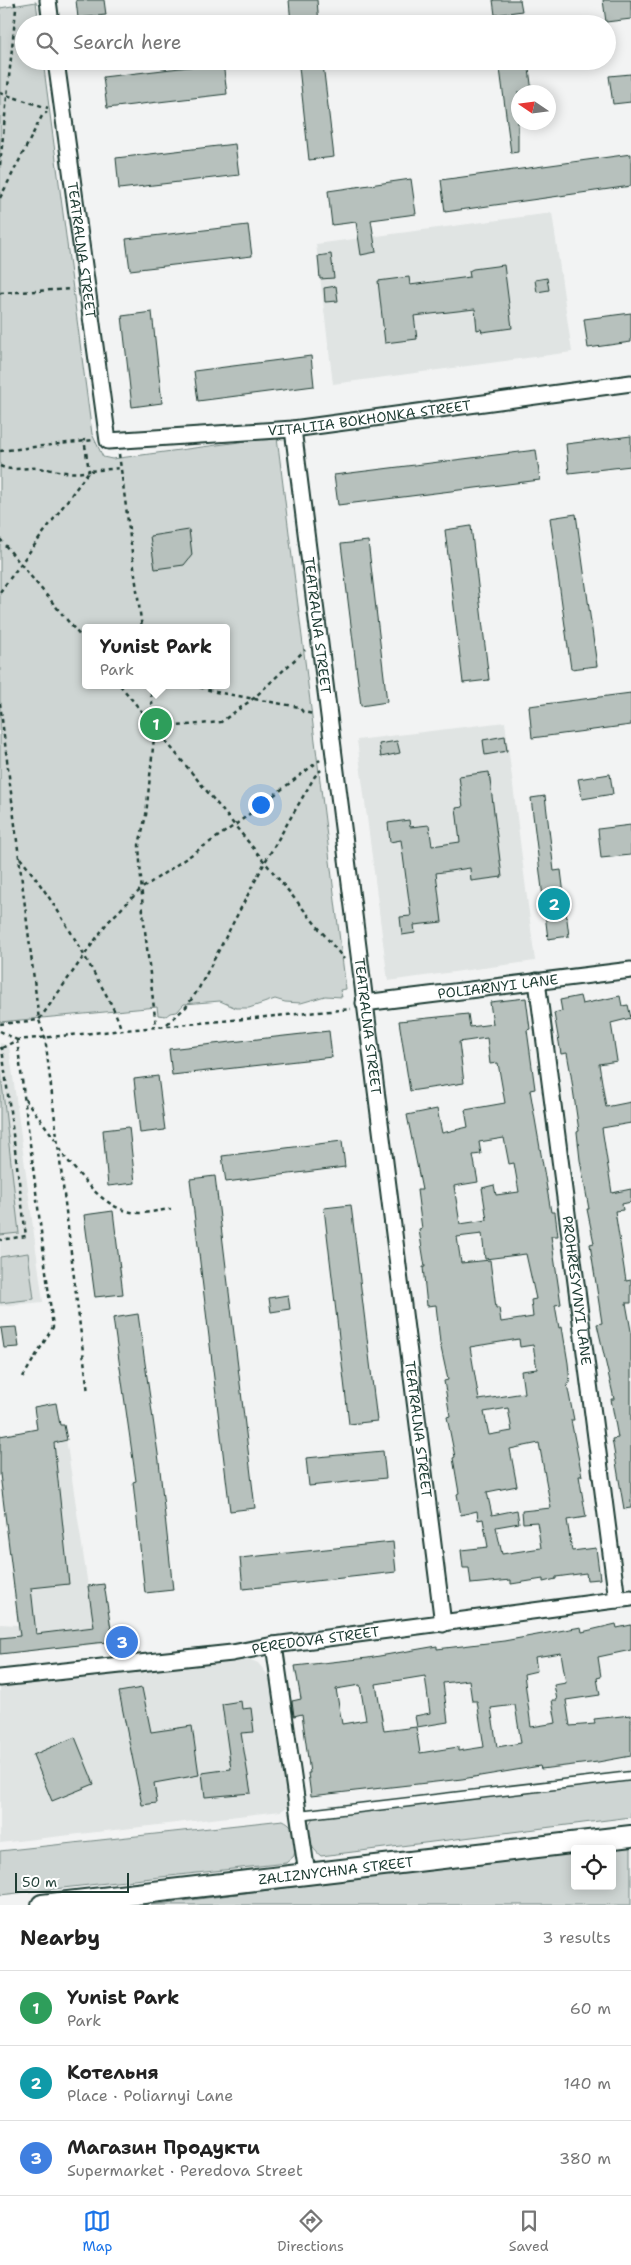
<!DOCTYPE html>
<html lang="en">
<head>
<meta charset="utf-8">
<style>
  :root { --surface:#fff; --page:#f6f6f6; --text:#222; --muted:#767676; --line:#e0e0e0; --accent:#1a73e8 }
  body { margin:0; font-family:"Shantell Sans",sans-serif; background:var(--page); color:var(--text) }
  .controls { position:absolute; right:15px; bottom:15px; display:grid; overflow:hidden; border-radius:5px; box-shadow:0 2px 12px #0003 }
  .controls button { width:45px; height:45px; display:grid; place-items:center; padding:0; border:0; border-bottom:1px solid var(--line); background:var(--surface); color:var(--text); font:25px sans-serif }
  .compass { position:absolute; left:511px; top:85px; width:45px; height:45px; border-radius:50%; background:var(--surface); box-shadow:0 2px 12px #0003; rotate:283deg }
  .scale { position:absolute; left:15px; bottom:12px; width:114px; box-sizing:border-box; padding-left:5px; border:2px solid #1f3d34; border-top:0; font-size:14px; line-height:18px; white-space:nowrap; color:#1f3d34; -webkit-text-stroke:4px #fff; paint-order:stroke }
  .you { position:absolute; left:260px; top:804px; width:18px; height:18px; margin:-12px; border:4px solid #fff; border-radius:50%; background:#1a73e8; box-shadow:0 0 0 8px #1a73e833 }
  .badge { display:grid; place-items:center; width:32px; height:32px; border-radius:50%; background:var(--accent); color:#fff; font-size:16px; font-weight:700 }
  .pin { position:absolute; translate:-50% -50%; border:2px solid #fff; box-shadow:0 1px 5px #0006 }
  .popup { position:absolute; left:82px; top:624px; width:148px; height:65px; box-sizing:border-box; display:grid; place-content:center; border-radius:5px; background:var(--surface); filter:drop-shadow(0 1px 4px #0005); font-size:16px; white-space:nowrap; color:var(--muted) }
  .popup b { font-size:19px; color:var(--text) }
  .popup::after { content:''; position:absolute; left:50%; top:100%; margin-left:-10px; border:10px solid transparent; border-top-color:var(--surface) }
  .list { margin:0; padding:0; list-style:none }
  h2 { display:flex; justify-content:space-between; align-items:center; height:65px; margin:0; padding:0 20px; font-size:21px }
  h2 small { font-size:16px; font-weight:400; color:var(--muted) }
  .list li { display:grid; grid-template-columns:32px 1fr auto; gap:15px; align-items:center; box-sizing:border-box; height:75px; padding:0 20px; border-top:1px solid var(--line) }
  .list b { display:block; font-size:19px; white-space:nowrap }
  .list p { margin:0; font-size:16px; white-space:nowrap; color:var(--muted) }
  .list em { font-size:16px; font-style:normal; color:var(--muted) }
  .icon { flex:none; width:28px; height:28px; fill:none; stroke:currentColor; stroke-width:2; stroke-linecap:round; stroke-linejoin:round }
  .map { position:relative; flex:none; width:631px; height:1905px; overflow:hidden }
  .search { position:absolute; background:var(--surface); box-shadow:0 2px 12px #0003; left:15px; right:15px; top:15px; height:55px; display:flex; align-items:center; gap:12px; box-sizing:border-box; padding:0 18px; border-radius:28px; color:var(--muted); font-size:19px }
  .sheet { height:290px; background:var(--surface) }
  nav { display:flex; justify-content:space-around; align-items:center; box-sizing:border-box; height:70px; border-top:1px solid var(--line); background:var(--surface); font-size:14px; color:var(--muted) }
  nav a { display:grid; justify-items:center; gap:2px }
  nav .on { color:var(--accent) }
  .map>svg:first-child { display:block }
  .built { fill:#e0e4e3 }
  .green { fill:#ced5d3; stroke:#768984; fill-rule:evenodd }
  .building { fill:#b7c1bd; stroke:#1f3d34; fill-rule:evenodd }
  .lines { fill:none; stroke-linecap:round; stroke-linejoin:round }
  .lane-casing { stroke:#1f3d34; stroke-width:11 }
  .street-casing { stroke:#1f3d34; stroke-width:19 }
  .secondary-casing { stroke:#1f3d34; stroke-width:24 }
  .path { stroke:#1f3d34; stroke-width:2.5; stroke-dasharray:4 4; stroke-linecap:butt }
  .lane { stroke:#fff; stroke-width:8 }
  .street { stroke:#fff; stroke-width:15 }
  .secondary { stroke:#fff; stroke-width:20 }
  .labels { text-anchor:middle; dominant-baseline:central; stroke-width:4; stroke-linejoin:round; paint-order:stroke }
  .street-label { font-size:14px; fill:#1f3d34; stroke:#fff }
</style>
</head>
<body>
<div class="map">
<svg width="631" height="1905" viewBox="0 0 631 1905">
  <rect width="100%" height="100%" fill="#f2f3f3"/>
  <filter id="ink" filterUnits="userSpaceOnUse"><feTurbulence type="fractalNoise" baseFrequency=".02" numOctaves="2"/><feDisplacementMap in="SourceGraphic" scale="10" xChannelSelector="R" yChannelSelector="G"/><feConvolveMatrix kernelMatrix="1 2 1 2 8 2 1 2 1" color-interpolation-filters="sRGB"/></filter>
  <g filter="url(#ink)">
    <!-- built -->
    <g class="built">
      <path d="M552,213L572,352L333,384L316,244Z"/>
      <path d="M505,722L535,961L388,981L357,740Z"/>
      <path d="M0,1043L9,1046L43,1302L0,1306Z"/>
      <path d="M64,1425L88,1586L104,1584L111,1629L126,1627L129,1649L111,1651L109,1643L0,1654V1624L18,1625L0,1474V1436Z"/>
      <path d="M247,1658L258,1663L272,1680L290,1801L287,1807L281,1811L0,1843V1685Z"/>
    </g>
    <!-- green -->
    <g class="green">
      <path d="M36,2L39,24H24V61H43L92,434L103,457L112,459L277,437L346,989L340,990L342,997L325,996L301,1003L285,1002L275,999L249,1008H236L220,1001L184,1004L177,1012L170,1013L166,1016L158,1015L157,1007L0,1022V8ZM86,628H226V685H86Z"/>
      <path d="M0,1066L19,1233L0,1235Z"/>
      <path d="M28,1253L34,1299L0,1303V1257Z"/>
      <path d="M631,1780V1817L321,1856C307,1845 302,1828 316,1815Z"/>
      <path d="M283,1820C298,1827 297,1841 294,1856L286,1863L0,1895V1851Z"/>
      <path d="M631,1844V1905H151L575,1851V1886H612V1849H595Z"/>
    </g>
    <!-- building -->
    <g class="building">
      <path d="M76,0H104L106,15L78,18Z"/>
      <path d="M289,0H317L319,24H291Z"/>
      <path d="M493,0H520L522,11L495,15Z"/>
      <path d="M603,0H631V19L606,22Z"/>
      <path d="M499,61H528L532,92H518V152L511,153Z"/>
      <path d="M223,63L227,94L107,108L103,77Z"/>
      <path d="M323,64L334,157L309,160L299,67Z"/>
      <path d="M631,74V102L613,104L609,76Z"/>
      <path d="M235,144L239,175L119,189L116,158Z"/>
      <path d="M631,154V186L445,212L441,180Z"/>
      <path d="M411,179L416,214L371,220L376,252L361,255L356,222L332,225L328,191Z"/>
      <path d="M248,225L252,256L130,270L126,239Z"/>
      <path d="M331,254L334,278L320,279L318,256Z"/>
      <path d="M504,265L512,328L482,332L481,329L477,330L475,309L414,316L417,339L385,343L378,281L409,277L410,285L470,277L469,271L473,269Z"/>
      <path d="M547,278L549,290L537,292L535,280Z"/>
      <path d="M336,286L338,301L325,302L324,288Z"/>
      <path d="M152,312L162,403L132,407L122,316Z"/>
      <path d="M631,313V342L588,348L584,319Z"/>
      <path d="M311,356L314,386L198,401L194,371Z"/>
      <path d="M631,436V466L569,473L566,444Z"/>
      <path d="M536,450L540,480L338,505L334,475Z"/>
      <path d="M576,514L597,666L571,669L550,518Z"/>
      <path d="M471,526L489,680L463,683L445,530Z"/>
      <path d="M189,530L192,555L184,565L155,569L150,536Z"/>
      <path d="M368,541L387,702L361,706L341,544Z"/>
      <path d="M631,693V725L532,738L529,706Z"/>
      <path d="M505,736L507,751L485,755L483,740Z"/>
      <path d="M397,741L400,753L381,757L379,744Z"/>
      <path d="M489,772L502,877L471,881L470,868L436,873L442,922L414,925L415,933L402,935L400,917L411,916L401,840L390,842L388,823L409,820L410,827L429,825L432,846L460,842L456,808L463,807L459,776Z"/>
      <path d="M610,774L613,794L582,799L578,779Z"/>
      <path d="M545,796L554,871L561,870L569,936L548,939L531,798Z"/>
      <path d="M631,825V855L601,858L598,829Z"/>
      <path d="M580,996L582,1004L620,996L622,1006L628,1005L631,1018L611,1023L617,1061L599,1064L606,1107L631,1102V1123L602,1128L612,1193L631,1189V1202L622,1204L623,1210L615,1211L626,1281L631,1280V1303H626L631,1331V1508L624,1509L612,1439L618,1438L611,1399H614L597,1324L602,1323L590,1244L594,1243L587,1209H589L580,1160L577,1132L579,1131L571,1075L567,1053L561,1054L554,1013L562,1011L560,1000Z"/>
      <path d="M526,998L530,1029L527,1030L535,1089L530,1090L551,1212H555L558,1236H551L561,1304L555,1305L559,1328L562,1327L568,1363L570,1383L567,1384L574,1420H571L582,1476H579L586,1517L567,1520L572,1551L596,1548L600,1579L587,1580L586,1573L556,1577V1579L543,1582V1579L511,1584V1580L471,1584L469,1568H463L461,1550L488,1547L483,1519L478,1520L477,1511L461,1515L457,1494L459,1493L453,1458L455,1457L447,1417L450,1416L444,1381L448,1380L440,1343L436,1305L427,1306L423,1267H425L419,1230L422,1229L417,1190H422L407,1115L437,1109L442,1133L468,1127L465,1110L505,1103L498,1063L490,1064L487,1038L459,1042L464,1083L410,1091L399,1021L468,1014L470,1027L493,1024L490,1002ZM504,1138L509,1164L514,1163L519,1192L496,1195L494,1185L482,1188L487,1220L460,1224L454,1186L478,1182L473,1155L481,1154L479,1142ZM482,1234L485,1259L526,1254L536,1299L531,1300L533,1317L501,1322L499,1308H496L490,1260L461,1263L457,1237ZM519,1339L520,1347L533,1345L537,1369L521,1371L524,1393L479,1400L470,1347ZM508,1408L512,1431L489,1435L484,1412ZM539,1443L551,1508L522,1511L523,1523L537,1522L541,1548L502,1554L496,1527L519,1523L517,1510L492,1515L487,1492L517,1486L510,1449Z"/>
      <path d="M329,1031L332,1057L172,1075L169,1049Z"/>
      <path d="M158,1076L165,1130L140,1133L134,1079Z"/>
      <path d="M129,1127L135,1183L108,1186L103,1130Z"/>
      <path d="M342,1141L345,1167L226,1182L222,1156Z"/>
      <path d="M215,1176L255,1508L230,1511L190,1179Z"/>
      <path d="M351,1205L377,1421L349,1424L324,1208Z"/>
      <path d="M113,1211L123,1294L95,1297L84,1215Z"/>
      <path d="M288,1295L290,1309L271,1312L269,1298Z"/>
      <path d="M138,1314L159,1461L173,1590L145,1593L133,1482L136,1481L113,1318Z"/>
      <path d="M16,1327L19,1347L4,1348L1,1328Z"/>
      <path d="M56,1403L60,1425H64L67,1440L54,1443L69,1584L31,1588L36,1634L94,1627L88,1586L104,1584L111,1629L126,1627L129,1649L111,1651L110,1642L96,1643L0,1654V1638L20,1636L0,1474V1436L37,1429L34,1407Z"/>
      <path d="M383,1451L386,1478L309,1486L306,1458Z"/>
      <path d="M393,1542L396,1572L243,1589L240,1558Z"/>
      <path d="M616,1624L617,1628L631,1625V1650L598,1657L601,1677L597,1678L600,1695L566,1700L570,1726L595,1724L594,1719L631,1715V1756L598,1762L541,1769L540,1766L462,1779L311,1796L308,1773H310L302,1714L294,1716L292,1701L301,1699L295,1666L368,1658L437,1646V1649L504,1641L581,1627L582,1632ZM561,1653L566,1683L554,1685L557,1700H552L556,1723L531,1727L524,1674L537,1671L535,1657ZM425,1676L430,1713L415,1716L417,1727L448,1722L443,1683L469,1680L472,1701H477L484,1747L458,1751V1747L420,1753L416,1727L384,1731L376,1684ZM360,1685L366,1720L342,1724L336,1689ZM515,1705L521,1743L497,1747L491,1708Z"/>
      <path d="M142,1688L151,1732L192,1726L199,1775L154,1783L157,1803L142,1805L119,1692Z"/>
      <path d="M241,1701L242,1709L251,1708L254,1732L241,1733L251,1793L205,1797L202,1773L231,1769L222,1704Z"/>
      <path d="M75,1737L94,1784L52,1801L33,1755Z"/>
    </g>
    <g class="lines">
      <defs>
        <path id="lane" d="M299,1815L631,1776"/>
        <g id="street">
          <path d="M48,0L51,24"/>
          <path id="s1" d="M56,61L108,441L293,429L631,383"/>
          <path id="s2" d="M293,429L443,1624"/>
          <path id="s3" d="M537,981L617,1600"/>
          <path id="s4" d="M364,1003L631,970"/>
          <path d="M274,1645L307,1874"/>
          <path id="s5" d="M0,1678L232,1653L274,1645L631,1598"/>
        </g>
        <g id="secondary">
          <path id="s6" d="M42,1905L631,1836"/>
        </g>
      </defs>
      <!-- lane casing -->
      <use href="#lane" class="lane-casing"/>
      <!-- street casing -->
      <use href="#street" class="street-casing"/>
      <!-- secondary casing -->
      <use href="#secondary" class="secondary-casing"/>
      <!-- path -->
      <g class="path">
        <path d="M0,93L48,108"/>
        <path d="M0,165L16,9L14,0"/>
        <path d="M0,198L42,116L47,112"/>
        <path d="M0,293L72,289"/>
        <path d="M0,451L94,440"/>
        <path d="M119,454L142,628"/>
        <path d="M0,466C13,472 25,467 38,468C56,470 71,475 89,471L84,439"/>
        <path d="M0,539L86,643"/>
        <path d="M0,592L89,471L121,468"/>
        <path d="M120,685L344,959"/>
        <path d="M150,685L155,728L146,815L139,845L143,913L156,1026"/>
        <path d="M192,685L216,692L299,707L303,712L314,714"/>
        <path d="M0,703L39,1020L45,1037L88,1393"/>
        <path d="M155,728L221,722L254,698L305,650"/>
        <path d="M20,858C50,895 74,936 96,977C106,994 116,1011 121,1029"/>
        <path d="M0,1024L39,1020L107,923L141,889L235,825L320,760"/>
        <path d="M167,1024L186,1007L198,990L265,862L315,776L321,770"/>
        <path d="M0,1031L17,1040"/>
        <path d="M17,1040L53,1327L23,1377"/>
        <path d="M0,1048H2L26,1236L0,1240"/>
        <path d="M2,1048L17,1040L351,1009"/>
        <path d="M25,1099L58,1143"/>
        <path d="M60,1148L63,1155C84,1179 104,1211 139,1213C149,1213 161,1210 171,1209"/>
      </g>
      <!-- lane -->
      <use href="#lane" class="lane"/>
      <!-- street -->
      <use href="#street" class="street"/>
      <!-- secondary -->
      <use href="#secondary" class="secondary"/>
    </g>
  </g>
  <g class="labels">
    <!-- street labels -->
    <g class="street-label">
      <text stroke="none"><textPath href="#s1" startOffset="191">TEATRALNA STREET</textPath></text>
      <text stroke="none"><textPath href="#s1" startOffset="646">VITALIIA BOKHONKA STREET</textPath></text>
      <text stroke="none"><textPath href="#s2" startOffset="198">TEATRALNA STREET</textPath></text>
      <text stroke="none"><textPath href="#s4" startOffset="135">POLIARNYI LANE</textPath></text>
      <text stroke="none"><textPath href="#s2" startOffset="602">TEATRALNA STREET</textPath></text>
      <text stroke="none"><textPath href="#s3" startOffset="312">PROHRESYVNYI LANE</textPath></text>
      <text stroke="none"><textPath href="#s2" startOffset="1008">TEATRALNA STREET</textPath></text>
      <text stroke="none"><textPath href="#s5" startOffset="318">PEREDOVA STREET</textPath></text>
      <text stroke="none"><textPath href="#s6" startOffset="296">ZALIZNYCHNA STREET</textPath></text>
    </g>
  </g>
</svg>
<div class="controls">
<button><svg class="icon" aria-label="locate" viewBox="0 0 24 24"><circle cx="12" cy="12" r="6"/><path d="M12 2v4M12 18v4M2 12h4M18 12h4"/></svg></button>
</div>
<svg class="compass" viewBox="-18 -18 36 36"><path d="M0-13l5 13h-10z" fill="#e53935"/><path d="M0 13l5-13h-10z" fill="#767676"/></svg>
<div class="scale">50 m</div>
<div class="you"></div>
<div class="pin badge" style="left:156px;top:724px;background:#2e9e5b">1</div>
<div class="popup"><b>Yunist Park</b>Park</div>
<div class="pin badge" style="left:554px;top:904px;background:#0f9aa8">2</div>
<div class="pin badge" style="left:122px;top:1642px;background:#3f7fe0">3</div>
<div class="search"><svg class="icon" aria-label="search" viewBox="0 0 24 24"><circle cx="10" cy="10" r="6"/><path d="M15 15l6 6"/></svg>Search here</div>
</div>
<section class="sheet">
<h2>Nearby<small>3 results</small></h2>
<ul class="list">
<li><span class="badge" style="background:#2e9e5b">1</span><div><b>Yunist Park</b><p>Park</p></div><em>60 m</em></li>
<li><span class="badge" style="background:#0f9aa8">2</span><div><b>Котельня</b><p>Place · Poliarnyi Lane</p></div><em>140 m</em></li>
<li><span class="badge" style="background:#3f7fe0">3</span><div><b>Магазин Продукти</b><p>Supermarket · Peredova Street</p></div><em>380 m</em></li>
</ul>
</section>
<nav>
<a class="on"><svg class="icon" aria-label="map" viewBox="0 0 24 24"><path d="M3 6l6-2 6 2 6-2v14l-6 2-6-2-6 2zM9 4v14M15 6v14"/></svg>Map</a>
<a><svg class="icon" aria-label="directions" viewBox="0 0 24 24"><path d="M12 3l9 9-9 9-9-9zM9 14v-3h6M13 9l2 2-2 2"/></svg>Directions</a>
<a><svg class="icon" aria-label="saved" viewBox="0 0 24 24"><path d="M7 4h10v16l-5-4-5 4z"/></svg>Saved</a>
</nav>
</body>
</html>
